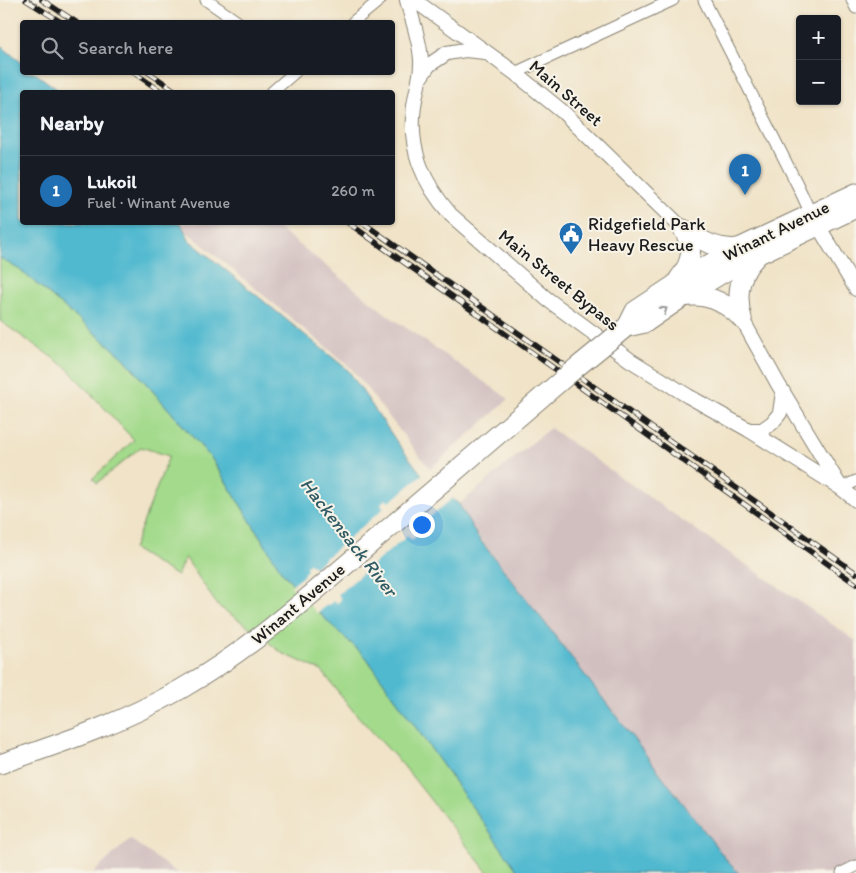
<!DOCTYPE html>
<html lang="en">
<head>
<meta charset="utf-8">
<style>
  :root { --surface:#171b24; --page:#20242c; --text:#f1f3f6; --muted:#9ea1a6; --line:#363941; --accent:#1f6fb2 }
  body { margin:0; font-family:Itim,sans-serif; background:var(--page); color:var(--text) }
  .controls { position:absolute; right:15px; top:15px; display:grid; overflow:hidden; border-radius:5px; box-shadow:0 1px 4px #0004 }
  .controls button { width:45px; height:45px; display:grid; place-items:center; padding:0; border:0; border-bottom:1px solid var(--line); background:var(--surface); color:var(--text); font:25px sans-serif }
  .you { position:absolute; left:421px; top:524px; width:18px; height:18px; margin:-12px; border:4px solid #fff; border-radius:50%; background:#1a73e8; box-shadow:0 0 0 8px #1a73e833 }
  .badge { display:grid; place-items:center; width:32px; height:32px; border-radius:50%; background:var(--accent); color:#fff; font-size:16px; font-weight:700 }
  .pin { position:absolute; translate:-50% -41px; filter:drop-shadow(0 1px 2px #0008) }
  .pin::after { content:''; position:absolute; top:26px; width:18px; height:15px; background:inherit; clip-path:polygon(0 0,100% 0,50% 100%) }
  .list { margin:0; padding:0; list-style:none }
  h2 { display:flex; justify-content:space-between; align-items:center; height:65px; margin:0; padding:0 20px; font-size:21px }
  h2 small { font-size:16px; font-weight:400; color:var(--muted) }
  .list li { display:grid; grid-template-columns:32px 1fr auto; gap:15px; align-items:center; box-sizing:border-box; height:70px; padding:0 20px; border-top:1px solid var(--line) }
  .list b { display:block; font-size:19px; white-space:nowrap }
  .list p { margin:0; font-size:16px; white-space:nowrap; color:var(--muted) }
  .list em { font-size:16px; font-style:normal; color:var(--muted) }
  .icon { flex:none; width:28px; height:28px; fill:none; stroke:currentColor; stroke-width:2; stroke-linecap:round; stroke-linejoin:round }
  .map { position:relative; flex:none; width:856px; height:873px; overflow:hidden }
  .search { position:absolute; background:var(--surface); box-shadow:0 1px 4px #0004; left:20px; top:20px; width:375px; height:55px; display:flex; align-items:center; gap:12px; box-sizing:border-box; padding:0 18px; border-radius:5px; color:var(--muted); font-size:19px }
  .panel { position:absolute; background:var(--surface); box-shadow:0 1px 4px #0004; left:20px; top:90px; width:375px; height:135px; border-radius:5px }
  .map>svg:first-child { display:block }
  .industrial { fill:#d1bfbf }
  .green { fill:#a3da8b; stroke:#607b54 }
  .water { fill:#51b9cf; stroke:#366a76 }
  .pier { fill:#f0e3c7 }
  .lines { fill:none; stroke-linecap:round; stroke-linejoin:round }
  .minor-casing { stroke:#868072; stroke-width:13 }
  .tertiary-casing { stroke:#868072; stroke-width:16 }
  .trunk-casing { stroke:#868072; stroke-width:21 }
  .minor { stroke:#fff; stroke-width:11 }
  .tertiary { stroke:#fff; stroke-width:14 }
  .trunk { stroke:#fff; stroke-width:19 }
  .rail-casing { stroke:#1c1c1c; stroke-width:5.5 }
  .rail { stroke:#f7f3e8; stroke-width:4; stroke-dasharray:11; stroke-linecap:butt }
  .trunk-bridge-casing { stroke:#868072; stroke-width:21; stroke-linecap:butt }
  .trunk-bridge { stroke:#fff; stroke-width:19 }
  .oneway { stroke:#999 }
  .labels { text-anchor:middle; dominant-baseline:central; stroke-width:4; stroke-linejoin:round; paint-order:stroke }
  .street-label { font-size:18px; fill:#1c1c1c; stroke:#f7f3e8 }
  .poi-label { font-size:18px; fill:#1c1c1c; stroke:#f7f3e8; text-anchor:start }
  .water-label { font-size:19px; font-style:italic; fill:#315b64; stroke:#f7f3e8 }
</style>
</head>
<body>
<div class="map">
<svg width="856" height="873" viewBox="0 0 856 873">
  <rect width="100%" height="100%" fill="#f7f3e8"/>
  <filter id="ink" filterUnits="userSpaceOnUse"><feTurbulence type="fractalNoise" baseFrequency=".02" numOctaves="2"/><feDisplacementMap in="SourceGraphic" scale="10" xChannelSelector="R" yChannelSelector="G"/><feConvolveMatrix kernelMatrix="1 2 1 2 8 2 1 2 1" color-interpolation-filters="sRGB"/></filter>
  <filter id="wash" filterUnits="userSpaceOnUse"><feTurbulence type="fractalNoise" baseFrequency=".0096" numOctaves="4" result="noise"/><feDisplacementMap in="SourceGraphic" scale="20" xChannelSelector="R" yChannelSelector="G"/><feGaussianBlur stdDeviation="1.12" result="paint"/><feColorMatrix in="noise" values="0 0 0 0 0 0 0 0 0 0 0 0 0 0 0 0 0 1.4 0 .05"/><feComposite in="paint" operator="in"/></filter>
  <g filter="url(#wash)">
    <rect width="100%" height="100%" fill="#f0e3c7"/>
    <!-- industrial -->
    <g class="industrial">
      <path d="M182,223H272L389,316L509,399L430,469L350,367L186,231Z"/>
      <path d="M550,428L856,641V873H739L728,862L456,507Z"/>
      <path d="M130,839L177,873H93Z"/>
    </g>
    <!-- green -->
    <path class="green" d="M0,258L20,270L123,357L212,459L282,572L328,622L366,657L519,873H488L403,765L354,712L322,671L282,653L248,626L218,606L185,557L177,576L133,549L169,456L141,447L97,483L93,478L134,440L66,367L0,321Z"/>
    <!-- water -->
    <path class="water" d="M0,45L22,63V72L35,73L61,92H22V222L181,223L189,240L348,370L397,442L423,476L459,504L477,536L532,606L728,862L739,873H519L366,657L328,622L282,572L212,459L123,357L20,270L0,258Z"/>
    <!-- pier -->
    <path class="pier" d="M424,473L454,497L418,527L419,528L415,532L416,536L413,539H411L407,536L338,594L341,599L340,601L337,603L333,601L329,605L328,604L317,613L291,586L304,575L303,574L307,570L306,566L309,563L311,564L315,567L384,508L381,504L385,499L389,502L393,499H394Z"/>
  </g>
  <g filter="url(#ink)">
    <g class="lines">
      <defs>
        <g id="minor">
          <path d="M206,0L238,22"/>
          <path d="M704,0L798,186L811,214"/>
          <path d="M852,0L856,8"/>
          <path d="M353,22L380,0"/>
          <path d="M515,73L673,0"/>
          <path d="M272,92L295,72"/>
          <path d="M841,488L856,481"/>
          <path d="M842,873L856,866"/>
        </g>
        <g id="tertiary">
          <path d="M407,0C412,20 420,40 421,60C422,76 416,90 414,106C408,149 423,183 451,215L547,299L630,360L688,396L749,430L841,488"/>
          <path d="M414,0L515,73L563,112L683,229"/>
          <path d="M420,78L429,65L447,53L465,50L485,52"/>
          <path d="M814,219L856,289"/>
          <path d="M742,319L778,384L841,488L856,500"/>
          <path d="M749,430H762L772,423L780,413L783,392"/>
        </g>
        <g id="trunk">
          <path d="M683,229C701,240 717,251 739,248"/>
          <path d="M678,280C692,262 695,249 683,229"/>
          <path d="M683,297C706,293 726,302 742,319"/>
          <path d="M742,319C736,296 738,274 756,257"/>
          <path d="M627,327L645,323L683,297L721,274L759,254L856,208"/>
          <path d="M625,328L627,327L635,311L691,274L741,247L856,193"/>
          <path d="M0,764C62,743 124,722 181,689C260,644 327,580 396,522"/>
        </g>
      </defs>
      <!-- minor casing -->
      <use href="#minor" class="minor-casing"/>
      <!-- tertiary casing -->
      <use href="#tertiary" class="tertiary-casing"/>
      <!-- trunk casing -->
      <use href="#trunk" class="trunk-casing"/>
      <!-- minor -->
      <use href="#minor" class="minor"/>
      <!-- tertiary -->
      <use href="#tertiary" class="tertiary"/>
      <!-- trunk -->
      <use href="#trunk" class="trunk"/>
      <defs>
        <g id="rail">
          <path d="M26,0L61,22"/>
          <path d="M42,0L76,22"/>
          <path d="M133,72L162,92"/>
          <path d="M148,72L177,92"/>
          <path d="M347,222L534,354L856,584"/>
          <path d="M362,222L856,573"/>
        </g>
      </defs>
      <!-- rail casing -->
      <use href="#rail" class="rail-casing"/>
      <!-- rail -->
      <use href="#rail" class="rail"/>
      <defs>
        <path id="trunk-bridge" d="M396,522L577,367L625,328"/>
      </defs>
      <!-- trunk-bridge casing -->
      <use href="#trunk-bridge" class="trunk-bridge-casing"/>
      <!-- trunk-bridge -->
      <use href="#trunk-bridge" class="trunk-bridge"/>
    </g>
    <!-- one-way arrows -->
    <defs><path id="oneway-chevron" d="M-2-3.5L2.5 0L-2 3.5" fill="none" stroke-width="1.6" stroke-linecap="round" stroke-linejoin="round" transform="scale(1.25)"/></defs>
    <use class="oneway" href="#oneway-chevron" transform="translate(664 310) rotate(-35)"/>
  </g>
  <!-- icons -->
  <defs>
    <symbol id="civic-pin" viewBox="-11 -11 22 30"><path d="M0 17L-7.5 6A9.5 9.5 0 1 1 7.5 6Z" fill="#1f6fb2" stroke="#f7f3e8"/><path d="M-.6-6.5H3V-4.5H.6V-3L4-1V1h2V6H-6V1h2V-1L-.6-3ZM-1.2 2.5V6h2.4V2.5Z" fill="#fff"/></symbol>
  </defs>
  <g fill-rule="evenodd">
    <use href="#civic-pin" x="557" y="220" width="28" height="38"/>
  </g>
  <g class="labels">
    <!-- street labels -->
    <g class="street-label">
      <text transform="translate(566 93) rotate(41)">Main Street</text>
      <text transform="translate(776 231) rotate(-26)">Winant Avenue</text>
      <text transform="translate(559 280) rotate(39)">Main Street Bypass</text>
      <text transform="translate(298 604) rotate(-40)">Winant Avenue</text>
    </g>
    <!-- poi labels -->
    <g class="poi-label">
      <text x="588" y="224">Ridgefield Park<tspan x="588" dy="21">Heavy Rescue</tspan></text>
    </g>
    <!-- water labels -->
    <g class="water-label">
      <text transform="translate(349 537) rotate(52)">Hackensack River</text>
    </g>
  </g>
</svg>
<div class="controls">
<button>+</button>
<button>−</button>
</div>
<div class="you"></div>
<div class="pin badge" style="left:745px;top:195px">1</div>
<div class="search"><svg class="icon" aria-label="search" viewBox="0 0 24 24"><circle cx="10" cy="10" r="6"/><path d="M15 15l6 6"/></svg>Search here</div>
<section class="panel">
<h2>Nearby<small></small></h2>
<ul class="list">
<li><span class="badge">1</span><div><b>Lukoil</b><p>Fuel · Winant Avenue</p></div><em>260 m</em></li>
</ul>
</section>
</div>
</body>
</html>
